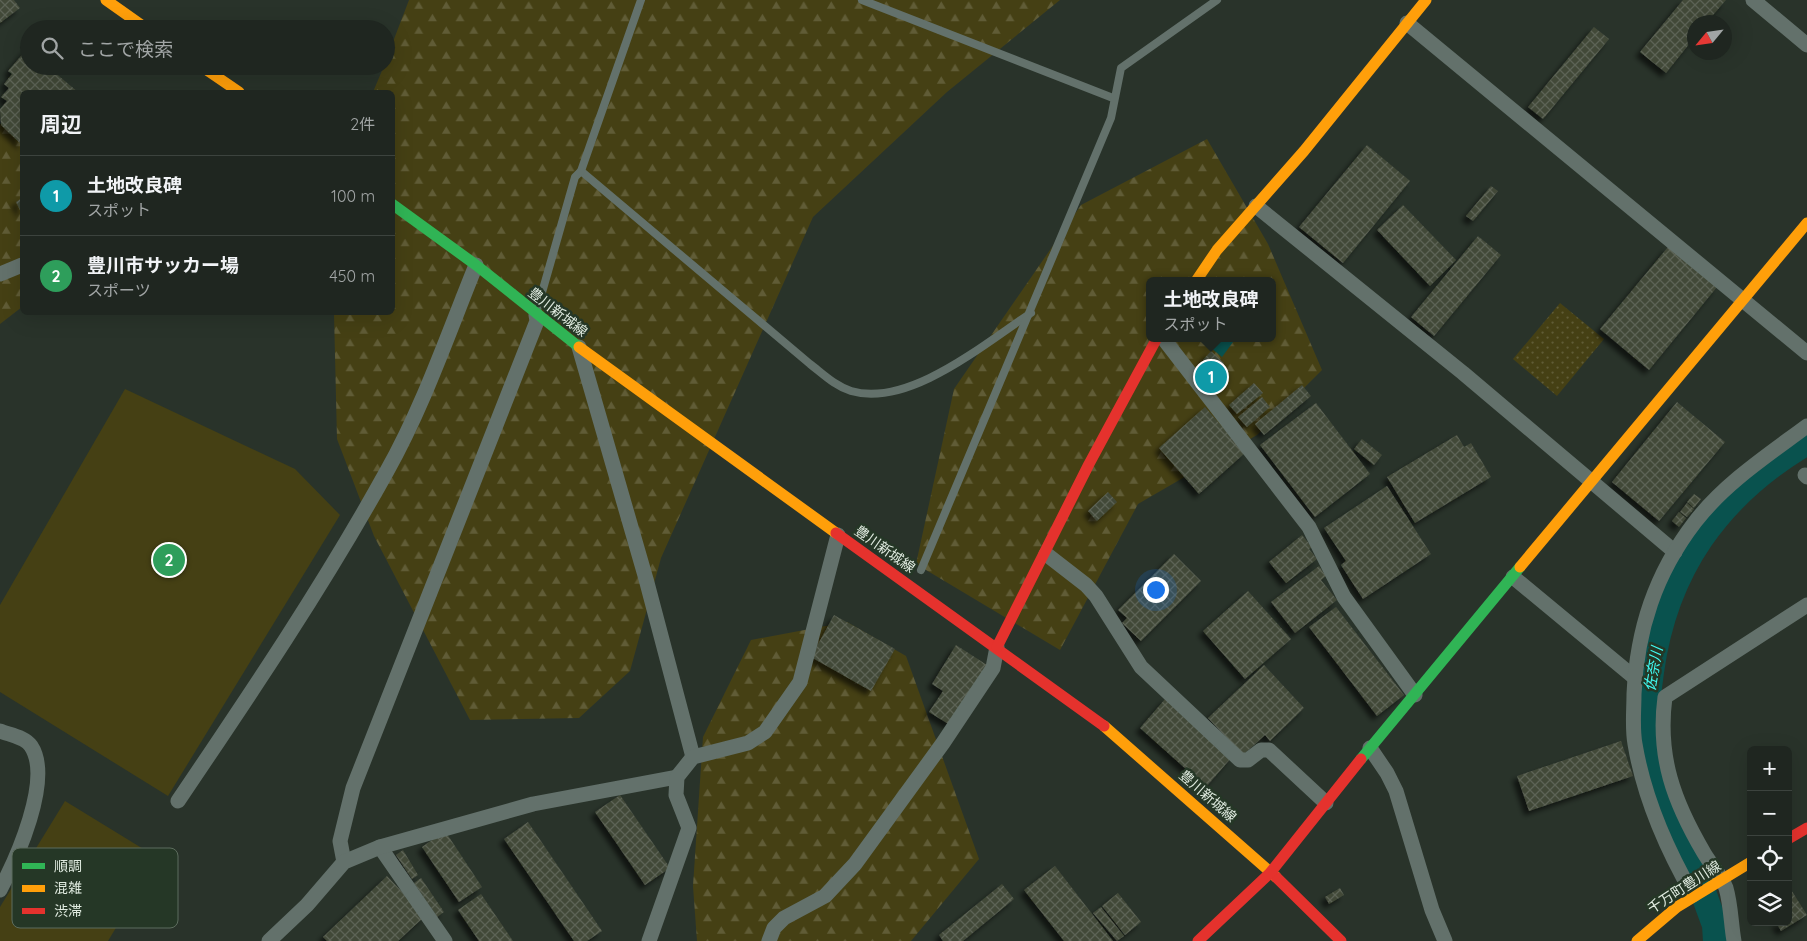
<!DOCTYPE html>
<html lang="ja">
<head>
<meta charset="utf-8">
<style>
  :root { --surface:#1f2620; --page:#2c322d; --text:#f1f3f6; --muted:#a1a5a5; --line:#3c433e; --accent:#bca0f2 }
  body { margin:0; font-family:Quicksand,"Noto Sans JP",sans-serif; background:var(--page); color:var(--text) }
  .controls { position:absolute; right:15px; bottom:15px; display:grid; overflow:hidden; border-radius:8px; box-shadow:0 5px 20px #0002 }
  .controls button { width:45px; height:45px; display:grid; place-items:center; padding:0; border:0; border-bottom:1px solid var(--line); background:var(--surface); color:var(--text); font:25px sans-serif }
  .compass { position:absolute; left:1687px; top:15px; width:45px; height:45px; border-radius:50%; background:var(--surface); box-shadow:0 5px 20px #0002; rotate:241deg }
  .you { position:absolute; left:1155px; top:589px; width:18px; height:18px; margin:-12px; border:4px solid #fff; border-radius:50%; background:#1a73e8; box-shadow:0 0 0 8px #1a73e833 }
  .badge { display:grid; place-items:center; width:32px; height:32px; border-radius:50%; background:var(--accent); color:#fff; font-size:16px; font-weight:700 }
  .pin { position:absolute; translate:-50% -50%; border:2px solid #fff; box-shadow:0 1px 5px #0006 }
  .popup { position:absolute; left:1146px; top:277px; width:130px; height:65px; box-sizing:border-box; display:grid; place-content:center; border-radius:8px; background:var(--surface); filter:drop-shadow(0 1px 4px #0005); font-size:16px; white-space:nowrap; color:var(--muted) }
  .popup b { font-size:19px; color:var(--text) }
  .popup::after { content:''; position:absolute; left:50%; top:100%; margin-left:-10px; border:10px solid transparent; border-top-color:var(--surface) }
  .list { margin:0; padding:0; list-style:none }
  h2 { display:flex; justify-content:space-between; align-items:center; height:65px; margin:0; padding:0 20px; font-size:21px }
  h2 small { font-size:16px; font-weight:400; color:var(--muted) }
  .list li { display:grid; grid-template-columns:32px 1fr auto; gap:15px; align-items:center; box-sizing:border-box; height:80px; padding:0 20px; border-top:1px solid var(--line) }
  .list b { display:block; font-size:19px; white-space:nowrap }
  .list p { margin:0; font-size:16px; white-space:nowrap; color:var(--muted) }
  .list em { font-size:16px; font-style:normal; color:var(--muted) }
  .icon { flex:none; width:28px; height:28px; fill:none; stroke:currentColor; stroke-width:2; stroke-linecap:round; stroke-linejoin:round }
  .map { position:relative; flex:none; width:1807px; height:941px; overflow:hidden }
  .search { position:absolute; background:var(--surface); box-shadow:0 5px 20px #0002; left:20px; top:20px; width:375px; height:55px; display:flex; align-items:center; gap:12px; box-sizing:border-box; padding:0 18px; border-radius:28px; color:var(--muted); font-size:19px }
  .panel { position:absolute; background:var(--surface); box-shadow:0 5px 20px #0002; left:20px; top:90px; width:375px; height:225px; border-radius:8px }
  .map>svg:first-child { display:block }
  .grass { fill:url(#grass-dots) }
  .forest { fill:url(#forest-firs); fill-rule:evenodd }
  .pitch { fill:#454014 }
  .water { fill:#09524e }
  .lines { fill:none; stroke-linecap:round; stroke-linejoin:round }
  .river { stroke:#09524e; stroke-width:26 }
  .building { fill:url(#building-cross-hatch); filter:url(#shadow) }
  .lane { stroke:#63716b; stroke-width:8 }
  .street { stroke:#63716b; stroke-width:15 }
  .fast { stroke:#30b455; stroke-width:11 }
  .slow { stroke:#ff9f0a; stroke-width:11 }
  .jam { stroke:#e5322d; stroke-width:11 }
  .labels { text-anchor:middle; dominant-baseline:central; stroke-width:5; stroke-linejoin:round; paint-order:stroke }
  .street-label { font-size:14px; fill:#e0ebe0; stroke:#253726 }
  .water-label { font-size:15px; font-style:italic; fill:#40fcf4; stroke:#253726 }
  .key { fill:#253726; stroke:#5d6d5e; stroke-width:1 }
  .key-label { font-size:14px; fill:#e0ebe0 }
</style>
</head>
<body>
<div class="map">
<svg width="1807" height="941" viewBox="0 0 1807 941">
  <defs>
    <pattern id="grass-dots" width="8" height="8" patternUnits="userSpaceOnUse" patternTransform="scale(1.25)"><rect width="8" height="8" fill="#454014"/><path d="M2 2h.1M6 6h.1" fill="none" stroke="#605c36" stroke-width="1.8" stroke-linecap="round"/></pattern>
    <pattern id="forest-firs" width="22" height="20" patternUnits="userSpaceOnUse" patternTransform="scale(1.25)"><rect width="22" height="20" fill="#454014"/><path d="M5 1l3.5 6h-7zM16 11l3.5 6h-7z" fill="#605c36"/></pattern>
    <pattern id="building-cross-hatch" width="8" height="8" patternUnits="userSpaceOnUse" patternTransform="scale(1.25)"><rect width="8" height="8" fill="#424939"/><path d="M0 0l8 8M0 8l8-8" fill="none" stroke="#5d6355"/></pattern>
    <filter id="shadow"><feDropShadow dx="-4.5" dy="4.5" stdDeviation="2.5" flood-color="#0009"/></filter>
  </defs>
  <rect width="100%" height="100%" fill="#29332a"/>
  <!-- grass -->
  <path class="grass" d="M1560,303L1604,339L1557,396L1513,359Z"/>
  <!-- forest -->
  <g class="forest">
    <path d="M409,0H1060L947,92L813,217L661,558L630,671L579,718L470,720L374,536L337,439L334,313L392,312V92H373L384,66H386V60Z"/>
    <path d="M0,124L22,131V307L0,324Z"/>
    <path d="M1207,139L1268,244L1322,370L1257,435L1138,504L1060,650L916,564L954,389L1081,205ZM1150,281H1272V338H1150Z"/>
    <path d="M847,622L906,656L979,859L911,941H697L693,886L703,737L751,640Z"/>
  </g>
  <!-- pitch -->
  <g class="pitch">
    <path d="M125,389L295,469L340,515L168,796L0,692V605Z"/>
    <path d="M65,801L158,858L108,941H0V907Z"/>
  </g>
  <!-- water -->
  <path class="water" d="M1199,338H1236L1222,357Z"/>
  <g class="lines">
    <!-- river -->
    <path class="river" d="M1716,941L1715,925C1704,896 1694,865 1682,836C1669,806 1653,777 1648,744C1644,721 1648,695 1651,672C1665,569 1718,495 1807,442"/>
  </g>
  <!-- building -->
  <g class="building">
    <path d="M0,0H14L20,8L0,23Z"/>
    <path d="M1683,0H1726L1707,22H1694V38L1666,73L1640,52Z"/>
    <path d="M1594,27L1609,39L1543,119L1528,107Z"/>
    <path d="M27,49L29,50V66H47L78,92H22V145L1,125L0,109L7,101L1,97L9,88L4,84L12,74L8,71Z"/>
    <path d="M1367,145L1410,181L1343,263L1299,227Z"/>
    <path d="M1491,186L1498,191L1473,221L1466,216Z"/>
    <path d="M22,198V214L16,202Z"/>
    <path d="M1403,205L1456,260L1430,286L1377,230Z"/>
    <path d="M1478,236L1501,255L1434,336L1411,317Z"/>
    <path d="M1668,247L1717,287L1649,370L1600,329Z"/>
    <path d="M1211,351L1224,363L1217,371L1203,360Z"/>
    <path d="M1254,383L1263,393L1237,414L1229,405Z"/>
    <path d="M1302,385L1311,396L1264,435L1255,424Z"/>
    <path d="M1262,397L1270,407L1247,427L1238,417Z"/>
    <path d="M1677,402L1725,442L1659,521L1612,482Z"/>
    <path d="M1316,403L1370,474L1315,517L1260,445Z"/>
    <path d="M1205,407L1245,453L1199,494L1159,448Z"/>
    <path d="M1457,435L1464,447L1471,443L1491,477L1415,523L1387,477Z"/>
    <path d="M1362,439L1382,455L1374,465L1354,449Z"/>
    <path d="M1387,486L1431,554L1363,599L1341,565L1346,561L1324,528Z"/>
    <path d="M1108,492L1117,502L1097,521L1088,511Z"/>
    <path d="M1694,494L1701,499L1694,508L1687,502Z"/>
    <path d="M1687,503L1694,509L1687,517L1680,512Z"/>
    <path d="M1679,512L1686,518L1679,527L1672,521Z"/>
    <path d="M1302,535L1312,547L1309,549L1317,559L1286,583L1269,562Z"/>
    <path d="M1174,554L1201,581L1141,641L1122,623L1127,618L1118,610Z"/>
    <path d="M1319,566L1326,576L1321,580L1337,600L1295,633L1271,602Z"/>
    <path d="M1248,591L1291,639L1245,679L1203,631Z"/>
    <path d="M1336,607L1404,695L1377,716L1309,627Z"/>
    <path d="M834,615L895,649L871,691L811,657Z"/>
    <path d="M956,645L987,665L950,725L929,712L943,691L932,684Z"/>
    <path d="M1264,665L1304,708L1270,741L1265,735L1243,755L1208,718Z"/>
    <path d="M1166,698L1232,757L1206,787L1140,728Z"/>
    <path d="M1621,741L1633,776L1529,811L1517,776Z"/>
    <path d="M620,795L670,868L645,885L595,812Z"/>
    <path d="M528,822L602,931L587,941H574L504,839Z"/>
    <path d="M445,831L482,887L459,902L422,847Z"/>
    <path d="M403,850L418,875L412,879L396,855Z"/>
    <path d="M1055,866L1113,941H1064L1024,890Z"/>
    <path d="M387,876L425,916L398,941H327L323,937Z"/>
    <path d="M421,878L444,912L437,917L414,883Z"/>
    <path d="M1002,884L1014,899L963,941H943L939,935Z"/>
    <path d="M1788,885L1807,915L1781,931L1776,922H1788Z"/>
    <path d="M1340,888L1344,895L1329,904L1325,897Z"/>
    <path d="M1118,893L1141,922L1125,935L1102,906Z"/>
    <path d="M481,894L513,941H479L458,910Z"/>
    <path d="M1101,907L1124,936L1117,941L1093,913Z"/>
  </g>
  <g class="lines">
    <!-- lane -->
    <g class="lane">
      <path d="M862,0L1113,98"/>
      <path d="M581,171L810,364C823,374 835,386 851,391C909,408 985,343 1031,313"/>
      <path d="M537,310L575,177L581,171L641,0"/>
      <path d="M921,570L1111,118L1121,68L1217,0"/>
    </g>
    <!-- street -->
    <g class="street">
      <path d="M1753,0L1807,45"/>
      <path d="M1407,23L1807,353"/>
      <path d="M1256,206L1463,373L1675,552"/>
      <path d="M0,274L22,265"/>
      <path d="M1163,338L1309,527L1344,597L1415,695"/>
      <path d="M579,347L646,579L693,757"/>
      <path d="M1805,475L1807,477"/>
      <path d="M1046,554L1086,585L1096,596L1141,667L1240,760H1248L1261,750H1269L1326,803"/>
      <path d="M1513,577L1635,678"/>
      <path d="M0,731C10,735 25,737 31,746C53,779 16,860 0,890"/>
      <path d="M1370,748L1387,773L1396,791L1432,910L1445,941"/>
      <path d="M178,801C251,693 324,585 387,471C423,407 448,334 476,265"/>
      <path d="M380,847L445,941"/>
      <path d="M344,862L340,841L353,788L537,321L536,315"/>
      <path d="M1693,895C1666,848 1644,798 1635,744C1632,728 1634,710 1634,694C1637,630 1655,574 1695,522C1725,483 1768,455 1807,426"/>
      <path d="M269,941L307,905L344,862L380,847L533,804L677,777"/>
      <path d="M649,941L689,828L676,795L677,777L693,757L748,743L765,732L800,682L838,535"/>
      <path d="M769,941L774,928L784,918L825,896L855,864L943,743L993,668L997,647"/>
      <path d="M1734,941C1731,924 1731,905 1726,888C1721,875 1711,865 1704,853C1674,802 1657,757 1665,697L1807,605"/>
    </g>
    <!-- fast -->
    <g class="fast">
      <path d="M392,204L476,265L579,347"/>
      <path d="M1361,759L1520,567"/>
    </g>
    <!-- slow -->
    <g class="slow">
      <path d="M106,0L147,29"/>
      <path d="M201,66L239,92"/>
      <path d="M1196,281L1217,250L1304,151L1426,0"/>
      <path d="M579,347L836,533"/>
      <path d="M1520,567L1807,223"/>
      <path d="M1104,726L1276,877"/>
      <path d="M1637,941L1677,907L1751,862"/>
    </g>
    <!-- jam -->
    <g class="jam">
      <path d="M836,533L1104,726"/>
      <path d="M997,647L1089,464L1157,338"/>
      <path d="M1788,839L1807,828"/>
      <path d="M1276,877L1341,941"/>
      <path d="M1198,941L1270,873L1361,759"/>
    </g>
  </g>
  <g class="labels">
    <!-- street labels -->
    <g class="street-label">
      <text transform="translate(558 312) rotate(38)">豊川新城線</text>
      <text transform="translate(885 549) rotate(35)">豊川新城線</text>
      <text transform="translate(1208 796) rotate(41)">豊川新城線</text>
      <text transform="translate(1684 887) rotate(-33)">千万町豊川線</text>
    </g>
    <!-- water labels -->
    <g class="water-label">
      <text transform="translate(1653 669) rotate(-80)">佐奈川</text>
    </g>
  </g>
  <!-- legend -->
  <rect x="12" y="848" width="166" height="80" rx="8" class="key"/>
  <rect x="22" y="863" width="23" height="6" fill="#30b455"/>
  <rect x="22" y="885" width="23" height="7" fill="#ff9f0a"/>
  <rect x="22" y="908" width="23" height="6" fill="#e5322d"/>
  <g class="key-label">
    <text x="54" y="871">順調</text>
    <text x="54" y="893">混雑</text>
    <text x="54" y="916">渋滞</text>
  </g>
</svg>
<div class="controls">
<button>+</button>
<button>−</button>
<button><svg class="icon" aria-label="locate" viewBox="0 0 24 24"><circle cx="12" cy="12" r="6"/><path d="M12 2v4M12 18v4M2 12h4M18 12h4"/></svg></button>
<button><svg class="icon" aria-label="layers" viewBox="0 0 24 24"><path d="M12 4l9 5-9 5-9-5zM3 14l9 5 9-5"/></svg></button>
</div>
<svg class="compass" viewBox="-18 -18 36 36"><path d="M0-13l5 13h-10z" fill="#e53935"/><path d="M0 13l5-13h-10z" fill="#a1a5a5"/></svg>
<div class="you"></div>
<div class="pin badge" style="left:1211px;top:377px;background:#0f9aa8">1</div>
<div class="popup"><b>土地改良碑</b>スポット</div>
<div class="pin badge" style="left:169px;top:560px;background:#2e9e5b">2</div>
<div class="search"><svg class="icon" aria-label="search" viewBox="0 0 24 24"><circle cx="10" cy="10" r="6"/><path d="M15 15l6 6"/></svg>ここで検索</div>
<section class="panel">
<h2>周辺<small>2件</small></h2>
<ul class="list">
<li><span class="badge" style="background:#0f9aa8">1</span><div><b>土地改良碑</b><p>スポット</p></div><em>100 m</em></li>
<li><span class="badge" style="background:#2e9e5b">2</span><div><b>豊川市サッカー場</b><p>スポーツ</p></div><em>450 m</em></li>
</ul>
</section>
</div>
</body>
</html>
